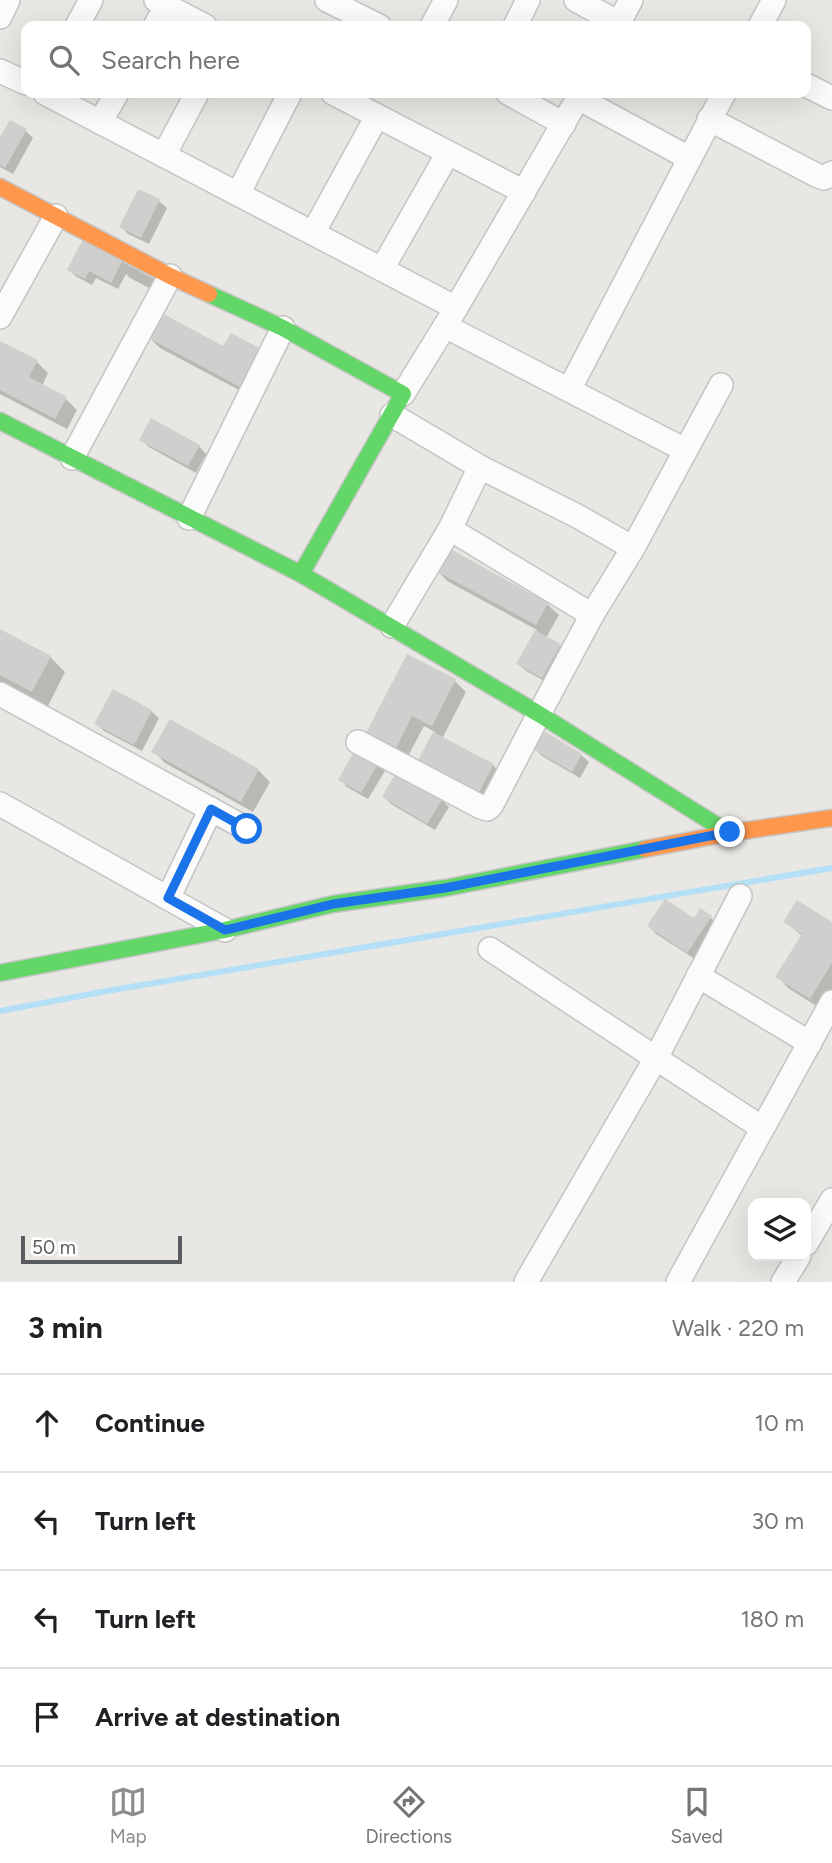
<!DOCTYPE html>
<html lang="en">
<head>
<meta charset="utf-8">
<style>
  :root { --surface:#fff; --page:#f2f2f2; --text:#202124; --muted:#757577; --line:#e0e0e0; --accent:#8b8d8e }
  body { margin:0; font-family:Figtree,sans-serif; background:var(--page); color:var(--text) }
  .controls { position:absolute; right:21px; bottom:21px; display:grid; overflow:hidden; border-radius:14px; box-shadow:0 7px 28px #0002 }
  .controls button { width:63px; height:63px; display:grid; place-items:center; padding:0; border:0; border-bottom:2px solid var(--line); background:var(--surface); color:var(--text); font:35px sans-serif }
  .scale { position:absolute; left:21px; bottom:18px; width:161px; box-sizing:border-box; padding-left:7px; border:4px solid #595d61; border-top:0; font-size:19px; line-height:24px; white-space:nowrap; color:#595d61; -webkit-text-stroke:5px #fff; paint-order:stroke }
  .stop { position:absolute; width:21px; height:21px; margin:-16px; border:5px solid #1a73e8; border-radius:50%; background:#fff }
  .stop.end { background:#1a73e8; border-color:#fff; box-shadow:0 2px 7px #0008 }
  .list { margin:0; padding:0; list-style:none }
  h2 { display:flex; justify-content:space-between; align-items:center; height:91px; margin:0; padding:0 28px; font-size:30px }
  h2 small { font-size:23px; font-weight:400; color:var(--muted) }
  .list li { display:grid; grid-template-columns:46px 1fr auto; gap:21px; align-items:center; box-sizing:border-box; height:98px; padding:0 28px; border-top:2px solid var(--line) }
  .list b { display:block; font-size:26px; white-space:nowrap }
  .list em { font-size:23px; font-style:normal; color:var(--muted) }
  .icon { flex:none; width:38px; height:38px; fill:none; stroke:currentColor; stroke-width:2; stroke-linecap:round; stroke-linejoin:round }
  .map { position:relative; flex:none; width:832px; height:1282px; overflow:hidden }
  .search { position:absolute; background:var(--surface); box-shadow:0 7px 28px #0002; left:21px; right:21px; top:21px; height:77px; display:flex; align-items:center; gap:18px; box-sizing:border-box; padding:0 24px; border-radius:14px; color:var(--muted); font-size:26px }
  .sheet { height:483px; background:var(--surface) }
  nav { display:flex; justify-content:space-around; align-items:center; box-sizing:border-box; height:98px; border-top:2px solid var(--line); background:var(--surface); font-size:19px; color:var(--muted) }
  nav a { display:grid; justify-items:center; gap:4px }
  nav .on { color:var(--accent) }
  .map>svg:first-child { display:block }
  .shadow { fill:#0003 }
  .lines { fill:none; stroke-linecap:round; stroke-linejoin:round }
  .stream { stroke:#b4e0f7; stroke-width:6 }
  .building { fill:#d1cfcd }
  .street-casing { stroke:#c4c4c3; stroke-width:26 }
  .fast-casing { stroke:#c5c5c5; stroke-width:19 }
  .slow-casing { stroke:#c5c5c5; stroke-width:19 }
  .street { stroke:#fcfbfb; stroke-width:23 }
  .fast { stroke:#63d668; stroke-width:16 }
  .slow { stroke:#ff974d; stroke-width:16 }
  .route { stroke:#1a73e8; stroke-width:9 }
</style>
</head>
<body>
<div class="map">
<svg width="832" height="1282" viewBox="0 0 832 1282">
  <rect width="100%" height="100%" fill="#e9e7e3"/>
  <!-- shadow -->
  <g class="shadow">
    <path d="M26,131L33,138L13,174L0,167V141Z"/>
    <path d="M159,201L167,208L149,244L128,234L121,226Z"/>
    <path d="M84,241L156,280L151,289L130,278L126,274L118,289L96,278L92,285L77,277L69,270Z"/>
    <path d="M149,337L224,349L260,351L252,397L160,348Z"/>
    <path d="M0,343L37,362L48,373L42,386L65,398L77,410L67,429L0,394Z"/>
    <path d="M142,440L199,446L206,454L196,473L149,447Z"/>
    <path d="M436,569L547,604L559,615L546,638L560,645L567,653L550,684L526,671L518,664L537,630L447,581Z"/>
    <path d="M0,631L50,657L65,672L48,706L0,681Z"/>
    <path d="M455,681L466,692L442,739L493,765L504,777L490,804L419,761L435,732L424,726L407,758L380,744L369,733Z"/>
    <path d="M151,711L159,718L142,751L104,731L96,723Z"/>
    <path d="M170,722L258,770L270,782L253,812L165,763L154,752Z"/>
    <path d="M535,749L581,755L589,762L580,778L542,756Z"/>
    <path d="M378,763L385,771L368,799L347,787L340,779Z"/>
    <path d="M384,797L441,799L449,807L435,830L391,804Z"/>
    <path d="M710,917L718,925L695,959L656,934L649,926Z"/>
    <path d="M786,922L832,924V992L821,1009L788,988L777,976L802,936Z"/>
  </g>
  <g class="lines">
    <!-- stream -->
    <path class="stream" d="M0,1011L107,991L832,868"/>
  </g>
  <!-- building -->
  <g class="building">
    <path d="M10,120L27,129L5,168L0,165V137Z"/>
    <path d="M138,189L160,199L141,238L119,227Z"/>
    <path d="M83,239L123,259L111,283L89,271L85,279L67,270Z"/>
    <path d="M160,312L223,346L231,333L261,349L240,387L147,337Z"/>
    <path d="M0,341L38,360L29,377L67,397L55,419L0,390Z"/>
    <path d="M151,418L200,445L188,466L139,440Z"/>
    <path d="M447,547L548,603L536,625L434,570Z"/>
    <path d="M0,629L51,656L32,692L0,675Z"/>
    <path d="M535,630L561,644L542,678L516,664Z"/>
    <path d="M407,654L456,679L432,726L412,716L396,748L366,733Z"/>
    <path d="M113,689L152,710L134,745L94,724Z"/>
    <path d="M170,719L259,769L241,802L151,752Z"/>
    <path d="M544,731L582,754L572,772L533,749Z"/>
    <path d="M433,732L494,764L478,794L417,762Z"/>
    <path d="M356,748L379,762L361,793L338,780Z"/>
    <path d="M397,771L443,798L427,824L382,797Z"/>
    <path d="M665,899L694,918L700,908L712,916L687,953L647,926Z"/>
    <path d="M797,900L832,922V963L810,999L775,977L802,934L783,922Z"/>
  </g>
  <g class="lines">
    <defs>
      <g id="street">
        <path d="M327,0L379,26"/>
        <path d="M576,0L619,23"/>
        <path d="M167,6L205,26"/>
        <path d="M0,17L8,0"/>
        <path d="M77,26L91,0"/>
        <path d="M155,26L167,6L156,0"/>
        <path d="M432,26L446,0"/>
        <path d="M515,26L528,0"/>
        <path d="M617,26L631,0"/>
        <path d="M760,26L774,0"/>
        <path d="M0,71L26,83"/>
        <path d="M806,85L832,98"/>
        <path d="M45,93L100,122"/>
        <path d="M117,93L100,122L456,308L403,394"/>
        <path d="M333,93L524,192"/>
        <path d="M508,93L564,124"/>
        <path d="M578,98L689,158"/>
        <path d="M709,119L818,176L824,178L832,173"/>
        <path d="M164,155L197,93"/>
        <path d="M238,194L290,93"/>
        <path d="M313,233L377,116"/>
        <path d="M382,269L448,153"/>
        <path d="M456,308L581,93"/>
        <path d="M0,317L56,216"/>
        <path d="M445,326L569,390"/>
        <path d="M392,415L480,467L579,517L633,548"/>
        <path d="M685,450L569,390L724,93"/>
        <path d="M72,458L170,276"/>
        <path d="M189,518L283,328"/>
        <path d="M450,529L592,615"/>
        <path d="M392,626L450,529L480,467"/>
        <path d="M0,694L247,829"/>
        <path d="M358,742L481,807L487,809L491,806L539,714L592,615L633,548L721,385"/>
        <path d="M0,804L225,930"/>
        <path d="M168,898L211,809"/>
        <path d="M490,949L762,1128"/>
        <path d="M698,976L810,1043"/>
        <path d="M806,1244L832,1200"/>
        <path d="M526,1282L656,1058L740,896"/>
        <path d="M678,1282L832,1002"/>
        <path d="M783,1282L799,1256"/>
      </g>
      <g id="fast">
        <path d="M209,294L283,328L403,394L301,574"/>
        <path d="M0,421L301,574L539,714L729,833"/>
        <path d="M0,973L225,930L333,904L445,888L645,849"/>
      </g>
      <g id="slow">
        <path d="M0,187L170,276L209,294"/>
        <path d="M645,849L729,833L832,818"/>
      </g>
    </defs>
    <!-- street casing -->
    <use href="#street" class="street-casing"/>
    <!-- fast casing -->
    <use href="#fast" class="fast-casing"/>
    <!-- slow casing -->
    <use href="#slow" class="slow-casing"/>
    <!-- street -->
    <use href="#street" class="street"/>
    <!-- fast -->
    <use href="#fast" class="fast"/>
    <!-- slow -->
    <use href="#slow" class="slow"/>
  </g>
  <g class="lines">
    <!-- route -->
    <path class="route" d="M247,829L211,809L168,898L225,930L333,904L445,888L730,832"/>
  </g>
</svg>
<div class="controls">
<button><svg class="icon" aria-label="layers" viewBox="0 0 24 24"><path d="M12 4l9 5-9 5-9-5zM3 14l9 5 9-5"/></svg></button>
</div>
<div class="scale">50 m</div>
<div class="stop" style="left:247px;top:829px"></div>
<div class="stop end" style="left:730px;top:832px"></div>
<div class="search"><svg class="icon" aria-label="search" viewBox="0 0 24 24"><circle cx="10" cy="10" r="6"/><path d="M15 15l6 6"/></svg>Search here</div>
</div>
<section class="sheet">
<h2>3 min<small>Walk · 220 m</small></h2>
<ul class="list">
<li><svg class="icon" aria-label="ahead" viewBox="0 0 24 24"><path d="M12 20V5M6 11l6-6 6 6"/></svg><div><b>Continue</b></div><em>10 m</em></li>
<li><svg class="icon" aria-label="left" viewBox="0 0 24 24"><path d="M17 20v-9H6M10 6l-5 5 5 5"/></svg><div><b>Turn left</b></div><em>30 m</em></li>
<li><svg class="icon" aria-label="left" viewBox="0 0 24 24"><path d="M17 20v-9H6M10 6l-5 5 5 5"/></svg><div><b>Turn left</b></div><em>180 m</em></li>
<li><svg class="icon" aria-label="arrive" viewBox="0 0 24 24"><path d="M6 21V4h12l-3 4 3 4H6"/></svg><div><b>Arrive at destination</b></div></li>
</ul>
</section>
<nav>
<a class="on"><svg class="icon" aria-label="map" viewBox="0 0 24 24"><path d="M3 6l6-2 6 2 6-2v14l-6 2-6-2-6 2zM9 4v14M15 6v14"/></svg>Map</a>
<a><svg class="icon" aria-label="directions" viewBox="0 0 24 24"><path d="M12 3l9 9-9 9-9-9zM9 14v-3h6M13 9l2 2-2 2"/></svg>Directions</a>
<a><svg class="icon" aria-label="saved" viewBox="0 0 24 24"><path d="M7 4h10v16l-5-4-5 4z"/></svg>Saved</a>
</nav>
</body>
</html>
